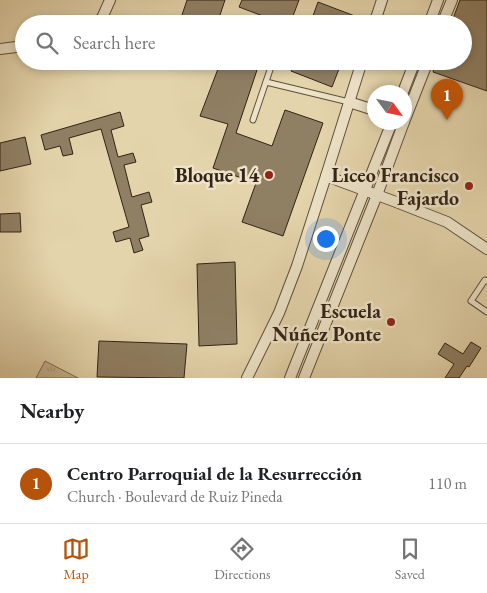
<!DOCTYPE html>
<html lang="en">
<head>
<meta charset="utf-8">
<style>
  :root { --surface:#fff; --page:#f2f2f2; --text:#202124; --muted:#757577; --line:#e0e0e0; --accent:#b45309 }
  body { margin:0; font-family:"EB Garamond",serif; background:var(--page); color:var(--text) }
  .compass { position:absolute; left:367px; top:85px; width:45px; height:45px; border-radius:50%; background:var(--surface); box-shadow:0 2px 8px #0003; rotate:123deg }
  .you { position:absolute; left:325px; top:238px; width:18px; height:18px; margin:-12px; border:4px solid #fff; border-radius:50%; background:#1a73e8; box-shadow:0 0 0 8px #1a73e833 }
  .badge { display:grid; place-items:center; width:32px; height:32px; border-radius:50%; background:var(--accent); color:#fff; font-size:16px; font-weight:700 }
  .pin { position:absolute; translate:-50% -41px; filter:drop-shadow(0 1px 2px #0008) }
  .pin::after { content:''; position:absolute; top:26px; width:18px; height:15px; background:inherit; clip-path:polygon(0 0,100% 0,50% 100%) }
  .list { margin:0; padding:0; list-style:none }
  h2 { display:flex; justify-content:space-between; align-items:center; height:65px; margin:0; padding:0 20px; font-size:21px }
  h2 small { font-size:16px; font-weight:400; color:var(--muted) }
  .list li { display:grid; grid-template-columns:32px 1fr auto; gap:15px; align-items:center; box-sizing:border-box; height:80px; padding:0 20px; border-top:1px solid var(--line) }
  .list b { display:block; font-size:19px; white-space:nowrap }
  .list p { margin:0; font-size:16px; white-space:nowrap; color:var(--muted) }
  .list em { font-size:16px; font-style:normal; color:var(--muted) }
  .icon { flex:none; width:28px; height:28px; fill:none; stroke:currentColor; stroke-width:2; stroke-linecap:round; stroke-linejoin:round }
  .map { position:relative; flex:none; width:487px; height:378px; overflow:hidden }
  .search { position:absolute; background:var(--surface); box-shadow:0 2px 8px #0003; left:15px; right:15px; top:15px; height:55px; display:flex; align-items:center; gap:12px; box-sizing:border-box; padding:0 18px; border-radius:28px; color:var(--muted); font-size:19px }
  .sheet { height:145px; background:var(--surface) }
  nav { display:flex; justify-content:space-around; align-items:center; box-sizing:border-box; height:70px; border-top:1px solid var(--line); background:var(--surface); font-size:14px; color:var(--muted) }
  nav a { display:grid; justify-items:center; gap:2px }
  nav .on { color:var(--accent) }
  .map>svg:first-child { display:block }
  .grass { fill:url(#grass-tufts); stroke:#7c6c54 }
  .building { fill:#8f7f63; stroke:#322316 }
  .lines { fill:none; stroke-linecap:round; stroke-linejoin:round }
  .service-casing { stroke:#5e4f3b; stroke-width:7 }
  .minor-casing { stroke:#5e4f3b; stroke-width:12 }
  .service { stroke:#ede3c8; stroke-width:5 }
  .minor { stroke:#ede3c8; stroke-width:10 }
  .poi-dot { fill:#8f2418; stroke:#ede3c8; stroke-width:2 }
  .labels { text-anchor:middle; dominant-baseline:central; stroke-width:5; stroke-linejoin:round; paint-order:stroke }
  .poi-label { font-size:20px; font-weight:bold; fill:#322316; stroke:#ede3c8; text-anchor:end }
</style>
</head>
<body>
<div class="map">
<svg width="487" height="378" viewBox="0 0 487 378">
  <defs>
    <pattern id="grass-tufts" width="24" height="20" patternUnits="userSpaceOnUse" patternTransform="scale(1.25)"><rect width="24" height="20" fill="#c6b692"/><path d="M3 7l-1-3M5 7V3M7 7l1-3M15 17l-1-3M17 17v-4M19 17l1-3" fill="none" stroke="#ab9c7d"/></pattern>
  </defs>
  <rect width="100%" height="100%" fill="#e4d4ab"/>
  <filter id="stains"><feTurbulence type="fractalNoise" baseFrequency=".004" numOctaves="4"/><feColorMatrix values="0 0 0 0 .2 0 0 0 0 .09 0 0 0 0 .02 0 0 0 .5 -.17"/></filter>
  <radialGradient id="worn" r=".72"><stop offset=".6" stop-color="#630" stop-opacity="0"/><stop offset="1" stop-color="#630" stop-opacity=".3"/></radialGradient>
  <!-- grass -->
  <path class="grass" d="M45,361L78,378H36Z"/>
  <!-- building -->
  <g class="building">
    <path d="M187,0H225L217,24H179Z"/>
    <path d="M242,0H299L290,24H284L239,7Z"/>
    <path d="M460,0H487V91L433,72L437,61H463V24H451Z"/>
    <path d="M318,2L368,21L367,24H310Z"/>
    <path d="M221,61H260L236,133L272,146L285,110L323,123L283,236L242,222L256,183L213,168L228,124L200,116Z"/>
    <path d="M295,61H342L332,87L291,71Z"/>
    <path d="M120,112L124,126L111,130L118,157L133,153L136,162L124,165L132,197L149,192L152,202L141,205L149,236L139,239L143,250L134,253L130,238L116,242L113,232L129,227L101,129L69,138L73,154L63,156L60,146L45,150L41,135Z"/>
    <path d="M25,137L31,164L0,171V143Z"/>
    <path d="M20,213L21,232H0V214Z"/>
    <path d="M235,262L237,344L199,346L197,264Z"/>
    <path d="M99,341L187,344L184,378L97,377Z"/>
    <path d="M471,342L481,348L469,367L467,366L459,378H445L454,364L438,354L445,343L463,354Z"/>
  </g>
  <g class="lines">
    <defs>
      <g id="service">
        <path d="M266,82L349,102"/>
        <path d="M253,120L273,61"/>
        <path d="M487,281L485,280L471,301L487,312"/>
      </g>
      <g id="minor">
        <path d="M94,24L102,18L110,0"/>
        <path d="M374,24L382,0"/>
        <path d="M429,24L438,0"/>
        <path d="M442,24L452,0"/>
        <path d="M0,49L24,46"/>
        <path d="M403,92L415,61"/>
        <path d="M349,102L374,110"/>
        <path d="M404,122L428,61"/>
        <path d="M326,176L396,202L447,222L487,249"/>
        <path d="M247,378L279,313L297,266L326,176L362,61"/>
        <path d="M290,378L392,122"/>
        <path d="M304,378L377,195L404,122"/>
      </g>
    </defs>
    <!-- service casing -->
    <use href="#service" class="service-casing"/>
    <!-- minor casing -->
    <use href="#minor" class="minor-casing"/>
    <!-- service -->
    <use href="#service" class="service"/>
    <!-- minor -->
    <use href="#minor" class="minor"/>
  </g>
  <!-- markers -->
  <g class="poi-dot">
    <circle cx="269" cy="175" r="5"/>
    <circle cx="469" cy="186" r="5"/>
    <circle cx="391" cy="322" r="5"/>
  </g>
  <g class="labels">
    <!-- poi labels -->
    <g class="poi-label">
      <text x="259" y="175">Bloque 14</text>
      <text x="459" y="175">Liceo Francisco<tspan x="459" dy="23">Fajardo</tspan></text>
      <text x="381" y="311">Escuela<tspan x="381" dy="23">Núñez Ponte</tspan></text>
    </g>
  </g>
  <rect width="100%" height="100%" filter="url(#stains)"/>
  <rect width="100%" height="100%" fill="url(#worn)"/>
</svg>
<svg class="compass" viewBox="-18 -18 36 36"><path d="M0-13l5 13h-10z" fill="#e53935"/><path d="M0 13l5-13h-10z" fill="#757577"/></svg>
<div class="you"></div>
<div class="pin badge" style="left:447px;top:120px">1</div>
<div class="search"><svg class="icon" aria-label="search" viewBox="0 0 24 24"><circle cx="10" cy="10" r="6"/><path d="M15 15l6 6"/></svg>Search here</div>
</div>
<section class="sheet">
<h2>Nearby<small></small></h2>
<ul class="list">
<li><span class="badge">1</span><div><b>Centro Parroquial de la Resurrección</b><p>Church · Boulevard de Ruiz Pineda</p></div><em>110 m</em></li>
</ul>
</section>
<nav>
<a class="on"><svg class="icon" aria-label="map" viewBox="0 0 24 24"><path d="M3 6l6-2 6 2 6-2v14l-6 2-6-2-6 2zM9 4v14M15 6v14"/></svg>Map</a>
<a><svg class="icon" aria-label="directions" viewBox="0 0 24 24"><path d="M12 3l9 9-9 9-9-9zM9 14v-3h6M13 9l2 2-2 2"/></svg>Directions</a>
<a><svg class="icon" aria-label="saved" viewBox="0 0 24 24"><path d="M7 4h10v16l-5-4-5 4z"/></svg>Saved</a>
</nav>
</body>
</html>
